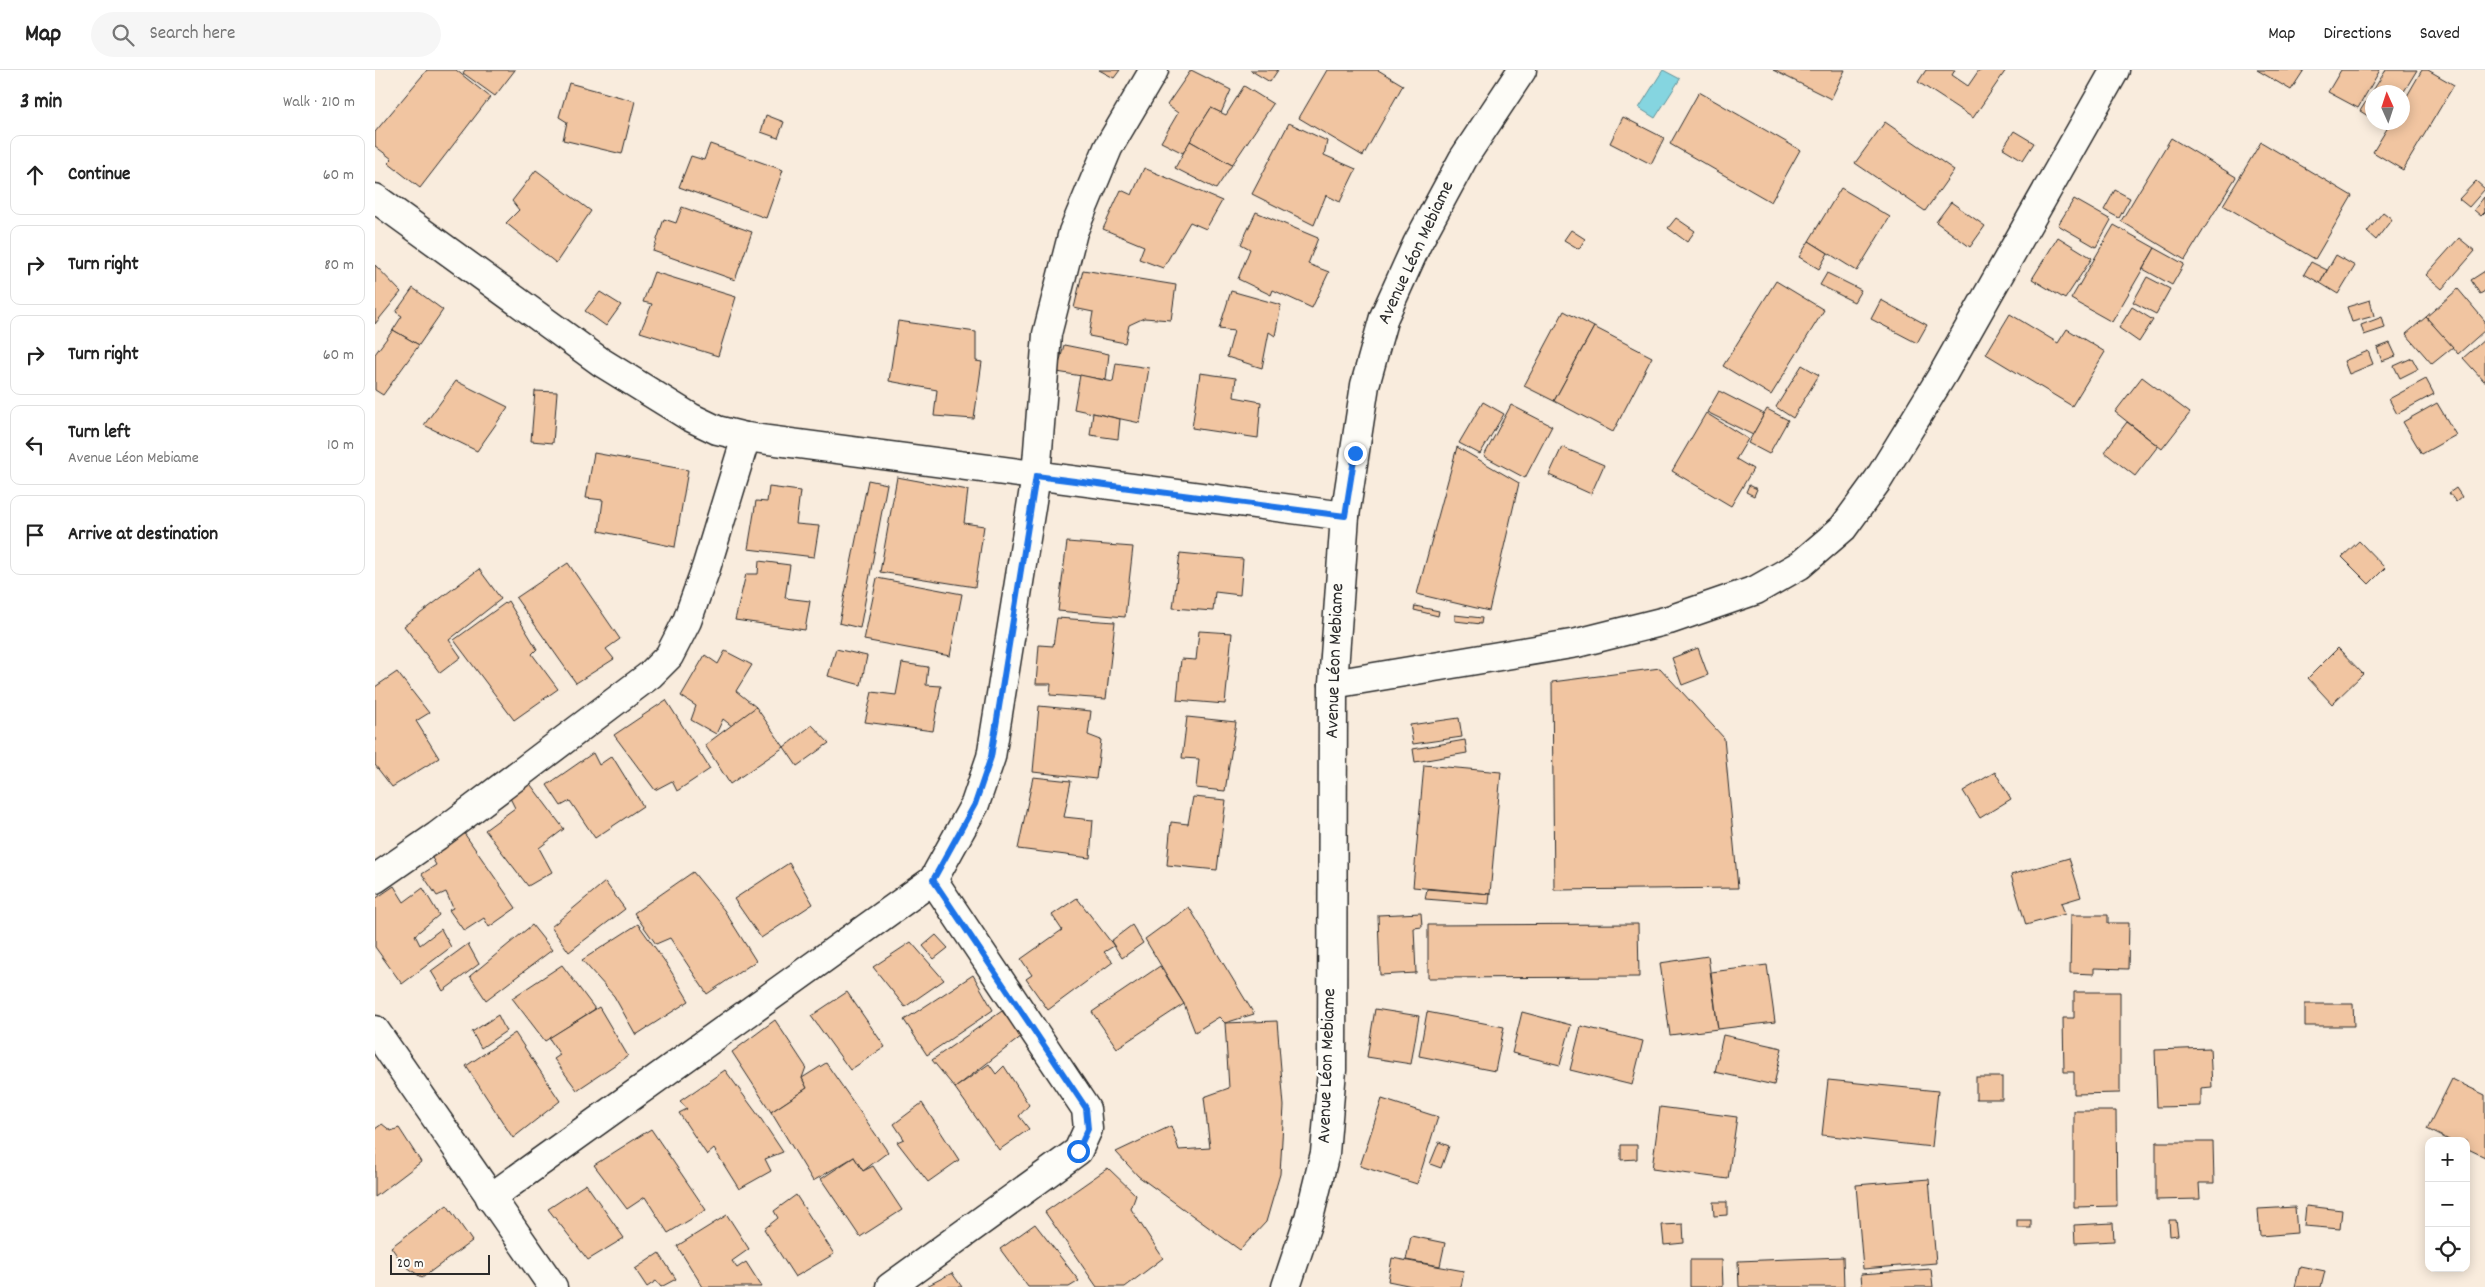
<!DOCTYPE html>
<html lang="en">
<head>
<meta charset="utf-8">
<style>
  :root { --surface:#fff; --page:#f6f6f6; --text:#222; --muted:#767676; --line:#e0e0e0 }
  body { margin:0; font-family:Dekko,sans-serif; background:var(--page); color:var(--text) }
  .controls { position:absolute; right:15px; bottom:15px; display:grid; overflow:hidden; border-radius:10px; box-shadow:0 2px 12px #0003 }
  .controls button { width:45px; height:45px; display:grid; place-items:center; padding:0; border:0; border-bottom:1px solid var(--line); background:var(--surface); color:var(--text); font:25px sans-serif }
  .compass { position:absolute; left:1990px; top:15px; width:45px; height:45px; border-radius:50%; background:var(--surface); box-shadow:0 2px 12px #0003; rotate:357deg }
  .scale { position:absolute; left:15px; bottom:12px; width:100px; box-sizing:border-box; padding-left:5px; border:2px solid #2b2b2b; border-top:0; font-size:14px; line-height:18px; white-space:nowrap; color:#2b2b2b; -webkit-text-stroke:4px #fdfcf7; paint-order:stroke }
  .stop { position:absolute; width:15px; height:15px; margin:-11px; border:4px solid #1a73e8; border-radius:50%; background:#fff }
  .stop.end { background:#1a73e8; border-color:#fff; box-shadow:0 1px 5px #0008 }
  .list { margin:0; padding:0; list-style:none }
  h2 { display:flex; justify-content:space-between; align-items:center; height:65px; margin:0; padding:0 20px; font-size:21px }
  h2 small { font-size:16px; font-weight:400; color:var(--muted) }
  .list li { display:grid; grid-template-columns:32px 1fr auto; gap:15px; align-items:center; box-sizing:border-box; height:80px; margin:0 10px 10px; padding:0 10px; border:1px solid var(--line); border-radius:10px }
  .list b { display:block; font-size:19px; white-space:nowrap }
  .list p { margin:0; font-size:16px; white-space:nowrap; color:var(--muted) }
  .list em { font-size:16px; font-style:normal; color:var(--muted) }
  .icon { flex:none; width:28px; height:28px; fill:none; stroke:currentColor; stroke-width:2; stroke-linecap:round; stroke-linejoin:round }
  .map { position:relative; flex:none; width:2110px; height:1217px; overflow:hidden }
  header { display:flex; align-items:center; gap:30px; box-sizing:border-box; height:70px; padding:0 25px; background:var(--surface); border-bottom:1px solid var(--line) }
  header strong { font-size:24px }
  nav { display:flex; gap:28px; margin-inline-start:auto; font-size:18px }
  .search { width:350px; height:45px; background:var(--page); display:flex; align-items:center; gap:12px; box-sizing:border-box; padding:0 18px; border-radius:28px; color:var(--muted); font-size:19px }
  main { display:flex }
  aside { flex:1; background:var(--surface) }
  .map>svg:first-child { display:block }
  .water { fill:#85d5e0; stroke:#619198 }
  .building { fill:#f1c5a1; stroke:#2b2b2b }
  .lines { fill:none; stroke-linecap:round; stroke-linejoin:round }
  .minor-casing { stroke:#2b2b2b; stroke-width:31 }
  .tertiary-casing { stroke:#2b2b2b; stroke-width:31 }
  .minor { stroke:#fdfcf7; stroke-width:28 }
  .tertiary { stroke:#fdfcf7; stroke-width:28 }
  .route { stroke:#1a73e8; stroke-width:6 }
  .labels { text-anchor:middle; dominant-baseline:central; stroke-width:5; stroke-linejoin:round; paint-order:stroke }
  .street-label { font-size:19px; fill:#2b2b2b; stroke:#fdfcf7 }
</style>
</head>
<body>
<header>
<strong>Map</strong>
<div class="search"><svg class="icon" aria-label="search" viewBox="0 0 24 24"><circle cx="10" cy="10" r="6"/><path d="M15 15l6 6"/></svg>Search here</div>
<nav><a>Map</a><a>Directions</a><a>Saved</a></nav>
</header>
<main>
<aside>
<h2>3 min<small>Walk · 210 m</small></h2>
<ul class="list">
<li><svg class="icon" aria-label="ahead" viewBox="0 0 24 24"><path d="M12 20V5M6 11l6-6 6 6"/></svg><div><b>Continue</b></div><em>60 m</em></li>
<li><svg class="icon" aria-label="right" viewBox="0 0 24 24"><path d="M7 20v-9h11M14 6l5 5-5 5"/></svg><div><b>Turn right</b></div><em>80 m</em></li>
<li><svg class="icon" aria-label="right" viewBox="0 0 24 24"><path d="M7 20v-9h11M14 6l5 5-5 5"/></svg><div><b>Turn right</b></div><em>60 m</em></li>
<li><svg class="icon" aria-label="left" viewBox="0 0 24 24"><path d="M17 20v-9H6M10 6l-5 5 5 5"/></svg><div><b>Turn left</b><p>Avenue Léon Mebiame</p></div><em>10 m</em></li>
<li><svg class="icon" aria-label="arrive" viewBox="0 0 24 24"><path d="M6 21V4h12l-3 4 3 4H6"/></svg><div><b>Arrive at destination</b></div></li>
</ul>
</aside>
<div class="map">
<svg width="2110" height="1217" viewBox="0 0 2110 1217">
  <rect width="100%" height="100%" fill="#f9ecdd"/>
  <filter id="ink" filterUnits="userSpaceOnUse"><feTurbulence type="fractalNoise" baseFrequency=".02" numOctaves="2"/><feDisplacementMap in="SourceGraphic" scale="10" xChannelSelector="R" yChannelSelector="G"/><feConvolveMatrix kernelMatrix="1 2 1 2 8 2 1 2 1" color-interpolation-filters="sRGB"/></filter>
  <g filter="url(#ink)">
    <!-- water -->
    <path class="water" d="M1288,0L1305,9L1280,48L1264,38Z"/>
    <!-- building -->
    <g class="building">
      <path d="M52,0H81L115,27L45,118L13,93L17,89L0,76V62Z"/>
      <path d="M90,0H140L120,26L88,3Z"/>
      <path d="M724,0H745L739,8Z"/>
      <path d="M816,0L856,20L846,43L836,38L808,83L786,72L803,43L792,35Z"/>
      <path d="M875,0H903L895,12Z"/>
      <path d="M952,0H1003L1028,15L988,86L924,48Z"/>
      <path d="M1398,0H1470L1456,29Z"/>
      <path d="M1551,0H1580L1577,5L1593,16L1604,0H1631L1598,48L1543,12Z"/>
      <path d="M1882,0H1929L1916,20Z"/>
      <path d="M1966,0H2005L1983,38L1953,22Z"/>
      <path d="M2011,0H2042L2028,23L1998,22V49L1985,41Z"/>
      <path d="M2047,0H2053L2079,15L2028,100L1998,82L2016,52H2028V33Z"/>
      <path d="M194,13L260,31L247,84L188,70L192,52L184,47Z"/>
      <path d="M869,16L898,34L857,95L815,71L836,38L851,45Z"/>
      <path d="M1324,22L1425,80L1396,132L1295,74Z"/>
      <path d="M391,45L409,52L403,68L386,62Z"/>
      <path d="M1248,47L1289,68L1276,94L1235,73Z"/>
      <path d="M1510,52L1579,100L1550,141L1480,93Z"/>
      <path d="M914,53L952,71L949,85L981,99L965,132L951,125L939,155L877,124Z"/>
      <path d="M1639,61L1659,73L1648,90L1628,78Z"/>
      <path d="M1796,68L1861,107L1810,190L1746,151Z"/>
      <path d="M815,71L857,95L841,119L800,98Z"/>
      <path d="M1886,72L1977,126L1940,189L1848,135Z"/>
      <path d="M335,74L408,100L391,148L304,117L316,86L329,90Z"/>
      <path d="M769,98L847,131L831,159L815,152L788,198L764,189L769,176L728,159L746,120L757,125Z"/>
      <path d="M161,100L216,141L181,193L131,153L144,140L137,131Z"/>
      <path d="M2101,111L2110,119L2094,137L2084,129Z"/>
      <path d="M1466,118L1515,147L1482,201L1434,171Z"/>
      <path d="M1740,120L1755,128L1744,148L1729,140Z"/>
      <path d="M2109,127L2110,142L2106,146L2099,140Z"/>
      <path d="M1699,129L1736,150L1721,177L1683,155Z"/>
      <path d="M1576,132L1610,156L1595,177L1561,152Z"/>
      <path d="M307,137L377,162L360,210L278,181L289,149L301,153Z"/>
      <path d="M881,142L943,168L933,194L954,202L937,238L898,220L896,225L863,209L875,179L866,174Z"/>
      <path d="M2008,142L2017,149L2001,170L1992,162Z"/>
      <path d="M1301,148L1320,161L1312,172L1293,158Z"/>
      <path d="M1739,155L1780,178L1737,252L1696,229Z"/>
      <path d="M1196,160L1210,169L1204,179L1189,170Z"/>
      <path d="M1683,167L1717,188L1690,229L1657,209Z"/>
      <path d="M2084,168L2100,181L2067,219L2051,205Z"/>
      <path d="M1434,171L1453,183L1444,199L1424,187Z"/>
      <path d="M1780,178L1809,194L1797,215L1768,199Z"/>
      <path d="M1961,185L1980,196L1963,224L1945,213Z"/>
      <path d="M1936,192L1952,200L1945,213L1929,204Z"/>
      <path d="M0,195L26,222L0,254Z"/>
      <path d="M708,200L801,215L796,250L769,248L754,255L750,273L714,266L718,242L699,238Z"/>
      <path d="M2110,201V221L2105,224L2096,210Z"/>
      <path d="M279,202L361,227L343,286L265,262L277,234L268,232Z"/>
      <path d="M1452,203L1486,220L1479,232L1445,215Z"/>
      <path d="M1772,207L1795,219L1781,244L1758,232Z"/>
      <path d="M1401,211L1449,240L1396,325L1348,296Z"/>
      <path d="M38,218L68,240L44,275L18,260L27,246L21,242Z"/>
      <path d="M2083,219L2110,251V260L2083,284L2051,247Z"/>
      <path d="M856,221L906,235L900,266L894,262L887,298L852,287L859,261L844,259Z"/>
      <path d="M225,222L246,235L231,256L210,241Z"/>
      <path d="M1506,230L1552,255L1542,273L1496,249Z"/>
      <path d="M1995,230L1999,246L1977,252L1972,237Z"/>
      <path d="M1757,237L1778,250L1764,272L1744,258Z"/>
      <path d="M1189,241L1219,257L1179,331L1149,316Z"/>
      <path d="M1635,244L1683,273L1692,259L1730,282L1697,336L1611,284Z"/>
      <path d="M2007,247L2010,258L1989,265L1986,255Z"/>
      <path d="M2051,247L2078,277L2057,294L2031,264Z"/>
      <path d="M523,251L601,262V291L607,292L599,349L559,346L562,320L514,311Z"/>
      <path d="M1219,257L1277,287L1238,362L1179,331Z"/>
      <path d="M18,260L44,275L8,325L0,320V284Z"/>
      <path d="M2110,269V311H2109L2088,288Z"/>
      <path d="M2015,273L2021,286L2007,291L2002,278Z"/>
      <path d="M689,275L734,284L731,310L682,302Z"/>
      <path d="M1993,281L1998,294L1974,304L1969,291Z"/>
      <path d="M2037,288L2043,299L2025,308L2019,296Z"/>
      <path d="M741,293L774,298L765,353L699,339L705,305L738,312Z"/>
      <path d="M1427,295L1444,305L1418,348L1401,337Z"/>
      <path d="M825,303L861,308L859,327L886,332L883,368L817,358Z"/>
      <path d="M1767,307L1815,343L1787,379L1740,342Z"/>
      <path d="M2051,309L2059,324L2022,344L2014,329Z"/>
      <path d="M81,311L133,337L102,381L49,355Z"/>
      <path d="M160,321L182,322L178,373L156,371Z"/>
      <path d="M1344,321L1389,344L1378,365L1332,342Z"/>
      <path d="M1108,332L1129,344L1105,384L1084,373Z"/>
      <path d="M2062,333L2081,365L2047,384L2028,352Z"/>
      <path d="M1136,335L1177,356L1150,408L1109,386Z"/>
      <path d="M1392,339L1413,350L1394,384L1373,373Z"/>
      <path d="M718,343L745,349L743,369L715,365Z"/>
      <path d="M1331,343L1373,369L1361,389L1378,399L1356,436L1297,401Z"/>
      <path d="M1752,352L1783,376L1760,406L1729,382Z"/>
      <path d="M1082,377L1144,413L1114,541L1042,524Z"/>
      <path d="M1187,377L1229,395L1216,424L1174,405Z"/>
      <path d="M219,383L313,400L300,477L224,461L228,430L211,428Z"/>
      <path d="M522,407L593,420L589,453L609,456L600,517L505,502Z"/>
      <path d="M493,410L512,414L485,558L464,553Z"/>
      <path d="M1374,415L1382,419L1379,426L1371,422Z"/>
      <path d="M394,417L425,421L421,454L444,456L439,487L373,479L381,431L392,432Z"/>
      <path d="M2081,418L2087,427L2081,432L2074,423Z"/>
      <path d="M1984,471L2010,498L1994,514L1967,487Z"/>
      <path d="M692,472L758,477L750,547L683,541Z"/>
      <path d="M805,483L868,489L865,525L840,522L838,541L798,538Z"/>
      <path d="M384,491L415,495L410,528L435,531L430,560L360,550L371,504H383Z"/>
      <path d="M193,493L245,569L231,579L239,589L201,613L141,528Z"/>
      <path d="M104,499L126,529L74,570L86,587L65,603L29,556Z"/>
      <path d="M502,508L587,524L575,586L489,570Z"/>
      <path d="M133,531L162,579L157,584L183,619L139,650L79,570Z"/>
      <path d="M1040,536L1064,541L1063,546L1039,540Z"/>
      <path d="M1080,545L1107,548L1106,554L1080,551Z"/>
      <path d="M682,548L740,552L731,629L675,625L676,614H661L664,575L678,576Z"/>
      <path d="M824,561L857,563L850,634L802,630L806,589L821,590Z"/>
      <path d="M1323,578L1333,605L1307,615L1297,588Z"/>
      <path d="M1963,578L1988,604L1957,634L1933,608Z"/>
      <path d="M461,579L492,586L486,615L453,606Z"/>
      <path d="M350,581L377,595L361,621L381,637L362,660L348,649L341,664L316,650L321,636L306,626L330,585L343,594Z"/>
      <path d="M527,593L553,597L551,615L566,616L558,661L490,652L497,622L521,625Z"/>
      <path d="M1285,598L1349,668L1363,818L1179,820L1177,612Z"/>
      <path d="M22,602L54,643L41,651L64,688L17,717L0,695V617Z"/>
      <path d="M291,630L335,699L302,721L297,711L280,720L239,665Z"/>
      <path d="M664,636L716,641L713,665L726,670L721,709L658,702Z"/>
      <path d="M381,637L409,677L355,714L330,675Z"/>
      <path d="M812,647L861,652L850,721L821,718L824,689L807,688Z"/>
      <path d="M1084,648L1087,667L1038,674L1035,655Z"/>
      <path d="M437,655L454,673L422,696L409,677Z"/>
      <path d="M1090,670L1092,683L1040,692L1038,679Z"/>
      <path d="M218,683L224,695L237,686L268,736L220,768L195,731L186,736L172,715Z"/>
      <path d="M1049,695L1126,702L1115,824L1038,817Z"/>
      <path d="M1620,702L1636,729L1605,748L1588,721Z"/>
      <path d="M658,707L696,711L689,747L718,750L715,788L643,779Z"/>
      <path d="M153,711L189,759L164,778L177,802L153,816L110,760L140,738L133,724Z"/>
      <path d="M818,727L851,730L842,800L792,795L796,752L813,754Z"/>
      <path d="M89,763L141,838L114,857L109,848L89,861L74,840L78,838L71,822L62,826L47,804L61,795L56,786Z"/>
      <path d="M1694,788L1706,827L1686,833L1690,844L1651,855L1636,805Z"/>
      <path d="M414,793L438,834L386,868L359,829Z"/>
      <path d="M318,802L349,840L381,891L332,924L295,868L281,874L259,843Z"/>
      <path d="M230,812L250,839L194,882L176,857Z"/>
      <path d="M19,816L29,832L48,818L64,845L40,865L45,875L66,859L76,877L27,914L0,877V829Z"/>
      <path d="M1052,819L1115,824L1114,834L1050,829Z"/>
      <path d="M702,828L739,876L729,882L738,892L673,940L651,909L657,905L646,889L687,860L677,845Z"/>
      <path d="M814,837L879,944L850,953L844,947L820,962L809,934L770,869Z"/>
      <path d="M1046,843L1047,857L1039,858L1041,903L1005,905L1003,845Z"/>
      <path d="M1696,845H1733V853H1754L1753,899L1719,898V904L1695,903Z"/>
      <path d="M263,854L291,893L314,931L261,965L239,926L207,890Z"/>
      <path d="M1263,854L1264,907L1053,908V855Z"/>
      <path d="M157,855L177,880L111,930L95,906Z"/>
      <path d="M757,855L768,873L747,888L736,871Z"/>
      <path d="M561,865L573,878L559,889L548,876Z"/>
      <path d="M536,872L569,910L530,937L498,897Z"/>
      <path d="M93,874L104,894L68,921L56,901Z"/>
      <path d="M1333,886L1343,959L1295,965L1285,893Z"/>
      <path d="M187,895L220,939L170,971L137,928Z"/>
      <path d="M1392,895L1400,952L1343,959L1336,902Z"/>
      <path d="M785,896L809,934L742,978L717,942Z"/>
      <path d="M598,905L618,940L552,985L529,950Z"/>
      <path d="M472,922L510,977L475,1000L436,946Z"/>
      <path d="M1699,922H1745V1023L1699,1024V1002H1689L1688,948H1699Z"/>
      <path d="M1930,934H1978L1979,956H1930Z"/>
      <path d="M224,937L253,986L202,1020L179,989L185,985L174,968Z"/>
      <path d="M1000,939L1044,946L1036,994L992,987Z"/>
      <path d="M627,941L647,966L580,1018L557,990Z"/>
      <path d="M1052,942L1129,957L1120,1001L1044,986Z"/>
      <path d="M1147,942L1196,955L1185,995L1137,983Z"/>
      <path d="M123,945L131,961L106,978L97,962Z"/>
      <path d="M400,950L431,997L427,1008L432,1018L396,1042L357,982Z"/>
      <path d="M902,951L909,1036L905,1104L891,1152L865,1180L763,1106L741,1082L796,1056L804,1080L835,1078L829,1027L854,1018L850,953Z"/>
      <path d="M1206,956L1268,971L1257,1015L1195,1000Z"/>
      <path d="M140,963L185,1031L138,1068L91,996Z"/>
      <path d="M1348,965L1407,978L1399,1015L1340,1002Z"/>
      <path d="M1835,978L1837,1017L1826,1018V1036L1782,1037L1780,980Z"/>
      <path d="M451,993L513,1082L488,1101L479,1087L438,1111L396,1042L432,1018L427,1008Z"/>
      <path d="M614,994L621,1004L629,996L654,1035L644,1046L654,1059L624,1080L580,1018Z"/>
      <path d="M350,1000L386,1049L408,1082L390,1089L396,1101L364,1119L339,1079L332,1085L304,1043L312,1039L305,1031Z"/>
      <rect x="1601" y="1007" width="26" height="22"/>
      <path d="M2077,1009L2110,1025V1087L2091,1078V1071H2076L2052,1059Z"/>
      <path d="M1453,1010L1563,1021L1557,1077L1447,1065Z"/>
      <path d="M1007,1029L1063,1047L1042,1114L985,1096Z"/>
      <path d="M547,1033L584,1090L553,1112L522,1072L529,1069L519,1054Z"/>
      <path d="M1285,1037L1362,1047L1353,1109L1277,1099Z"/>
      <path d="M1699,1041H1741L1742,1136L1699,1137Z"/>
      <path d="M7,1054L16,1061L24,1058L46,1092L0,1127V1059Z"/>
      <path d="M276,1059L331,1140L293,1163L270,1127L252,1139L219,1095Z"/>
      <path d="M1064,1072L1074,1076L1066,1098L1055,1094Z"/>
      <path d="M1781,1072H1838L1839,1113H1824L1825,1129L1781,1130Z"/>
      <path d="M1246,1075H1262V1089L1246,1090Z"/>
      <path d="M479,1087L488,1101L498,1096L527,1140L485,1167L446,1109Z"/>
      <path d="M733,1098L761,1125L756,1139L788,1188L750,1217H722L670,1142Z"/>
      <path d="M1554,1109L1561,1193L1488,1199L1481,1115Z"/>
      <path d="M211,1114L249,1168L213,1190L173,1139Z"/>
      <path d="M421,1125L459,1184L420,1207L389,1159L403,1148L399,1141Z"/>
      <path d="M1338,1132H1352V1145L1339,1146Z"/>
      <path d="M72,1135L97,1171L47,1208L28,1194L16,1177Z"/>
      <path d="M1931,1136L1967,1140L1965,1159L1929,1156Z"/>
      <path d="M1920,1137L1922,1163L1885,1166L1883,1139Z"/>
      <path d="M352,1145L374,1179L357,1191L362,1198L371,1192L387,1217H328L302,1176Z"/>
      <rect x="1642" y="1150" width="14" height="8"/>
      <path d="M1794,1150H1801L1803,1165L1795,1166Z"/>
      <path d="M1738,1153L1739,1171L1700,1173L1699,1155Z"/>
      <path d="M660,1154L704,1211L694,1217H653L625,1179Z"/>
      <path d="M1308,1154L1309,1173L1289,1175L1287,1155Z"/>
      <path d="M1036,1166L1070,1173L1065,1196L1031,1190Z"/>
      <path d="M284,1183L301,1209L286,1217L281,1211L272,1217L260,1199Z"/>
      <path d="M1468,1187L1469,1217H1364L1363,1191Z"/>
      <path d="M1017,1188L1089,1201L1086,1217H1042L1013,1211Z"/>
      <path d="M1315,1190H1347L1348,1217H1315Z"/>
      <path d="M1925,1196L1950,1201L1946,1217H1920Z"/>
      <path d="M1556,1199L1558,1217H1487L1486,1204Z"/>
      <path d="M577,1203L587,1217H550Z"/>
    </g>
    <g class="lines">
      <defs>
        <g id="minor">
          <path d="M958,614L1202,573L1294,550L1381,520L1425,495L1468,458L1503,410L1568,304L1740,0"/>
          <path d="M0,809L62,766L275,605L294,586L312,551L331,498L371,367"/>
          <path d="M0,960L178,1217"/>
          <path d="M115,1128L558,810L600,734L616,687L661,406L672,264L698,162L733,78L779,0"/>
          <path d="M515,1217L703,1081L713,1059L711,1039L558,810"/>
        </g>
        <g id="tertiary">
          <path d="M0,128L226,292L315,347L342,360L371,367L970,446"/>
          <path d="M911,1217L934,1148L950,1083L957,1000L958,614L970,446L990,315L1009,247L1042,174L1088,89L1147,0"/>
        </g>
      </defs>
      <!-- minor casing -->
      <use href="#minor" class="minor-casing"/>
      <!-- tertiary casing -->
      <use href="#tertiary" class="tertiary-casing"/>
      <!-- minor -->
      <use href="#minor" class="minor"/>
      <!-- tertiary -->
      <use href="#tertiary" class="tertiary"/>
    </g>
  </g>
  <g class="lines" filter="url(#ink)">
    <!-- route -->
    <path class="route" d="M703,1081L713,1059L711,1038L558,810L600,734L616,687L661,406L970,446L980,383"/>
  </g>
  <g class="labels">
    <!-- street labels -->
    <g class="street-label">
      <text transform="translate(1042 183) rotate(-65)">Avenue Léon Mebiame</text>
      <text transform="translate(961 591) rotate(-88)">Avenue Léon Mebiame</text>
      <text transform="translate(953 996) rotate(-88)">Avenue Léon Mebiame</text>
    </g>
  </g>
</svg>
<div class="controls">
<button>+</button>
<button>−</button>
<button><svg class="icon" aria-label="locate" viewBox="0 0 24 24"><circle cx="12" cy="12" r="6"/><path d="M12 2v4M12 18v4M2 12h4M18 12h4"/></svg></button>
</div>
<svg class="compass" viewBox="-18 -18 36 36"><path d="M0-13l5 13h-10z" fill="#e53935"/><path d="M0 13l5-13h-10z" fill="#767676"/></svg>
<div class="scale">20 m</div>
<div class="stop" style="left:703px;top:1081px"></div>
<div class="stop end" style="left:980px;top:383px"></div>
</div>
</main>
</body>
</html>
